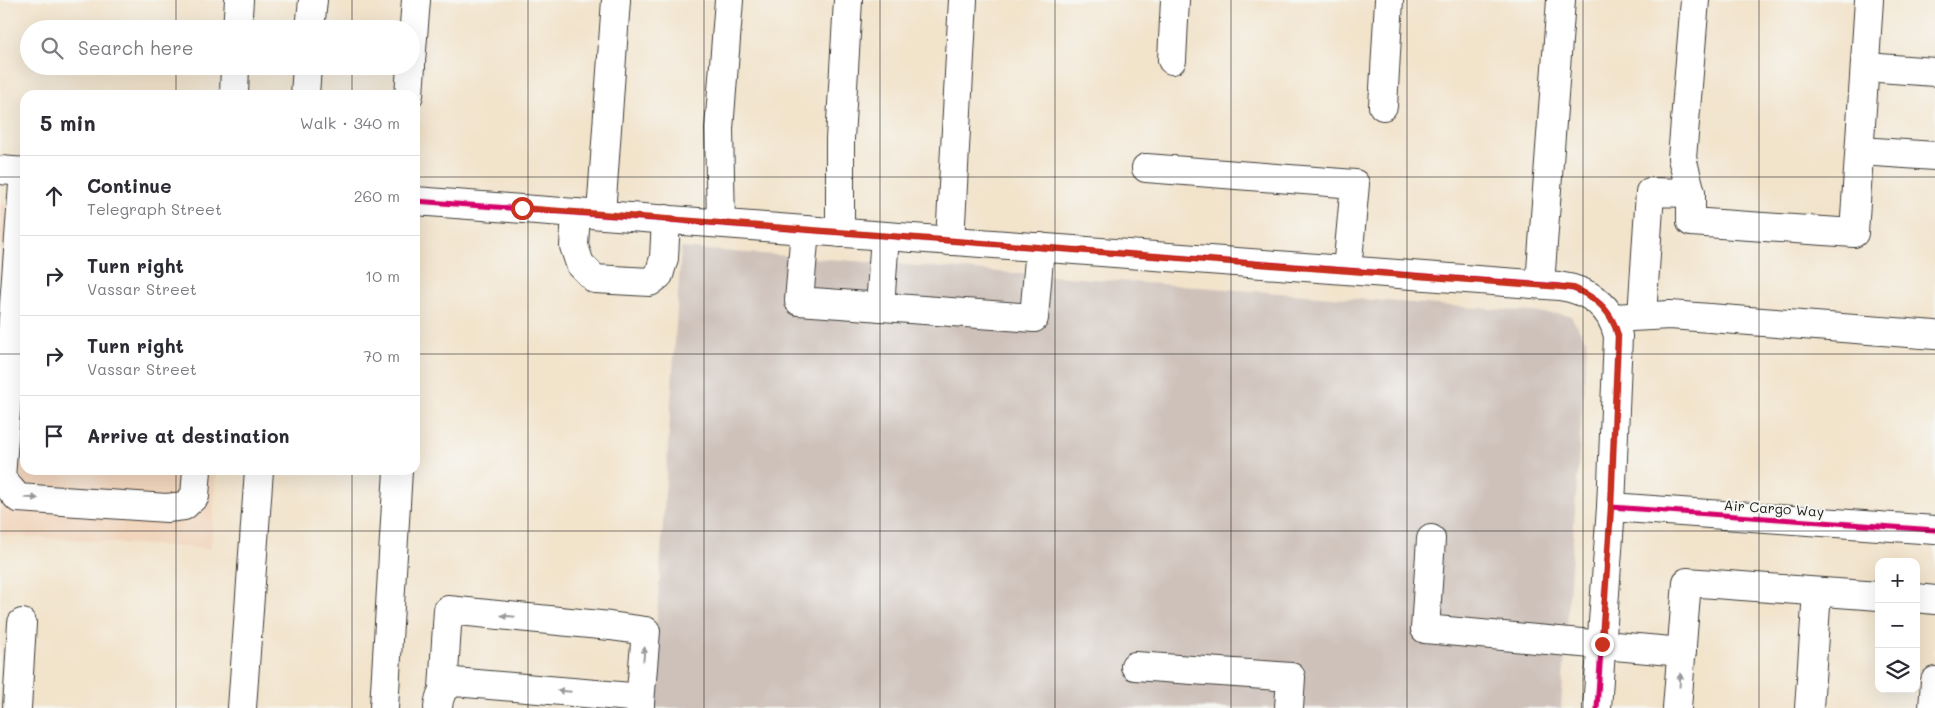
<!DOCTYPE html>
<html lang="en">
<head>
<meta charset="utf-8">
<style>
  :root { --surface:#fff; --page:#f2f2f3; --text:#2b2b33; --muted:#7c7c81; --line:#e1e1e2 }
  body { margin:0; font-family:Mali,sans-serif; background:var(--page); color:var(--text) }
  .controls { position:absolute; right:15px; bottom:15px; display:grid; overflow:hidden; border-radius:10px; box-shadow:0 5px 20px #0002 }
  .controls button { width:45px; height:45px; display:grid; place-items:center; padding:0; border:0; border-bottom:1px solid var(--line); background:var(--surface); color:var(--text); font:25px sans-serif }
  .stop { position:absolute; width:15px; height:15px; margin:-11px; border:4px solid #c8321e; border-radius:50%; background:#fff }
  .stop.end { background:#c8321e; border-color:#fff; box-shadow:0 1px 5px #0008 }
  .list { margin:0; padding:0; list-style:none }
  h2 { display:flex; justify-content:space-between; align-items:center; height:65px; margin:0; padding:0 20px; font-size:21px }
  h2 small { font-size:16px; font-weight:400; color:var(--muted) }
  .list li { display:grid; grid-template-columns:32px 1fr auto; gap:15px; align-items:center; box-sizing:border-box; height:80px; padding:0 20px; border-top:1px solid var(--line) }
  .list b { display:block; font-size:19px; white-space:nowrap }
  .list p { margin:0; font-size:16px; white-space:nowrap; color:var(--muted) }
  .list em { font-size:16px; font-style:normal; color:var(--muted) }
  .icon { flex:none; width:28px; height:28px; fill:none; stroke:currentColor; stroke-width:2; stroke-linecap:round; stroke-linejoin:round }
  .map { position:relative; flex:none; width:1935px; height:708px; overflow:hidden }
  .search { position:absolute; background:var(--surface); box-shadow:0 5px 20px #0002; left:20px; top:20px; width:400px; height:55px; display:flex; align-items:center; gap:12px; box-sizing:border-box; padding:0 18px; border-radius:28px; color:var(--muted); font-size:19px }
  .panel { position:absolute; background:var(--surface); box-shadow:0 5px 20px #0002; left:20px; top:90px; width:400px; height:385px; border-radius:15px }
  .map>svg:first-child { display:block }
  .built { fill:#f1d5bd }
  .industrial { fill:#cec1ba }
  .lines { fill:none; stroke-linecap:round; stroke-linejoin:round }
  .minor-casing { stroke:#3c3a36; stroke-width:30 }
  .minor { stroke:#fff; stroke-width:28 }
  .cycleway-casing { stroke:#f6f6f2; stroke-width:8 }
  .cycleway { stroke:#d6006c; stroke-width:5 }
  .oneway { fill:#999 }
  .route { stroke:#c8321e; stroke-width:6 }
  .grid { fill:none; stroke:#1c1c1c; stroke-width:1; stroke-opacity:0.55 }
  .labels { text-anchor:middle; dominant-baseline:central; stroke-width:4; stroke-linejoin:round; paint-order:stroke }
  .street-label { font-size:14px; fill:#1c1c1c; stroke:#f6f6f2 }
</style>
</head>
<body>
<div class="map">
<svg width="1935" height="708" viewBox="0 0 1935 708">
  <rect width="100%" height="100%" fill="#f6f6f2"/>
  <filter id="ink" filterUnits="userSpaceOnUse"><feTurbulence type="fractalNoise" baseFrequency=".02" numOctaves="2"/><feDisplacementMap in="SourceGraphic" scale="10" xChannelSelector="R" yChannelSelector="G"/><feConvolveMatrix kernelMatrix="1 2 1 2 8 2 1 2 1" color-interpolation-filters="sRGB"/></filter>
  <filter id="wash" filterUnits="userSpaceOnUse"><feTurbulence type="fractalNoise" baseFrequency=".0096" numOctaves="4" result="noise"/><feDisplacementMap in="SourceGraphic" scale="20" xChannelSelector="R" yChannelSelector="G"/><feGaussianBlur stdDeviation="1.12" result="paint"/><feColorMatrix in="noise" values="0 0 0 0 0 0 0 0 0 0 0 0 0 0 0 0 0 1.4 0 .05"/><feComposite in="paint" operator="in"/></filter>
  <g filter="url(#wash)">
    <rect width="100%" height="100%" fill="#f2e3cb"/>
    <!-- built -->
    <path class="built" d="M0,204L25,205V470H216L211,549L0,535Z"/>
    <!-- industrial -->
    <path class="industrial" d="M681,248L1570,315L1587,342L1561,708H651Z"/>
  </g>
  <g filter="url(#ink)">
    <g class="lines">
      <defs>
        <g id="minor">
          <path d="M1695,0L1682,158L1691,193V222L1854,233L1869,0"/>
          <path d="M237,29L239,0"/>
          <path d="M310,29L313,0"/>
          <path d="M1172,60L1175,0"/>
          <path d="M411,62L416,0"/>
          <path d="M1865,67L1935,72"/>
          <path d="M234,95L235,66"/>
          <path d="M305,95L307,66"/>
          <path d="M409,95L411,66"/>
          <path d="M1383,106L1389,0"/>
          <path d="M1860,151L1935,156"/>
          <path d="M1146,168L1355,184L1347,270"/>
          <path d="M0,170L25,172"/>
          <path d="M24,171L1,478L18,498L167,508L184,506L195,496L197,470"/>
          <path d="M415,201L1559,286C1588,290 1611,305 1618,336L1611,507L1597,708"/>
          <path d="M576,213L574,246L580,264L595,279L650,282L659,275L664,258L666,219"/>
          <path d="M601,214L616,0"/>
          <path d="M721,223L719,129L729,0"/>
          <path d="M805,230L799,301L1034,318L1040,247"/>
          <path d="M840,233V139L848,0"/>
          <path d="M950,241L963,0"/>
          <path d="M1540,284L1561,0"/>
          <path d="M880,307L885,236"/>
          <path d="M1642,316L1650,192L1691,193"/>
          <path d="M1612,318L1670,315L1935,335"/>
          <path d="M1611,507L1935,530"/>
          <path d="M1431,539L1425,629L1682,652"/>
          <path d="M1916,598L1935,600"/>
          <path d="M1135,666L1291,677L1289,708"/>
          <path d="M443,689L448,610L610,626L646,631L640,703"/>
          <path d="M17,708L22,623"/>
          <path d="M242,708L259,470"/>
          <path d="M384,708L398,470"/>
          <path d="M438,708C439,694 443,689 454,682L631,697L640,703V708"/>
          <path d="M1677,708L1687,582L1879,596"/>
          <path d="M1809,708L1817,592"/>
          <path d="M1933,708L1935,681"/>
        </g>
      </defs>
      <!-- minor casing -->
      <use href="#minor" class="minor-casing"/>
      <!-- minor -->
      <use href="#minor" class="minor"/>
      <defs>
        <g id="cycleway">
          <path d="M415,201L1559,286C1588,290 1611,305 1618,336L1611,507L1597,708"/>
          <path d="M1611,507L1935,530"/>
        </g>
      </defs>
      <!-- cycleway casing -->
      <use href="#cycleway" class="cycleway-casing"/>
      <!-- cycleway -->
      <use href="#cycleway" class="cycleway"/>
    </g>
    <!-- one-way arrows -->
    <defs><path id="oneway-solid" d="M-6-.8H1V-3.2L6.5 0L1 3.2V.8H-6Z" transform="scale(1.25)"/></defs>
    <g class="oneway">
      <use href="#oneway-solid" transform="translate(31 498) rotate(4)"/>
      <use href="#oneway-solid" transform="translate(508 616) rotate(-175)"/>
      <use href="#oneway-solid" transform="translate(644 654) rotate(-85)"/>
      <use href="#oneway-solid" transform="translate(1680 680) rotate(-86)"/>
      <use href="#oneway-solid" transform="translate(564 691) rotate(-175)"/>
    </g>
  </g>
  <g class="lines" filter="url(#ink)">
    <!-- route -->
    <path class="route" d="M522,208L1574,288C1596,298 1612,311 1618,336L1611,507L1602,644"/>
  </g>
  <!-- grid -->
  <path class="grid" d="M176,0V29M352,0V29M528,0V708M704,0V708M880,0V708M1055,0V708M1231,0V708M1407,0V708M1583,0V708M1759,0V708M176,66V95M352,66V95M0,177H25M415,177H1935M0,354H25M415,354H1935M176,470V708M352,470V708M0,531H1935"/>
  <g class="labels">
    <!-- street labels -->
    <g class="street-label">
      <text transform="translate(1774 508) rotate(4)">Air Cargo Way</text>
    </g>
  </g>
</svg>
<div class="controls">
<button>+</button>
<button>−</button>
<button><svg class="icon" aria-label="layers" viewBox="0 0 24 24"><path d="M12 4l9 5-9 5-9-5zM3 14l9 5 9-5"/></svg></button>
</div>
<div class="stop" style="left:522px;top:208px"></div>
<div class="stop end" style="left:1602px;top:644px"></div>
<div class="search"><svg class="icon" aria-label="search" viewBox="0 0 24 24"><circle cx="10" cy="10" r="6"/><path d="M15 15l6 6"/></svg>Search here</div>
<section class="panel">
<h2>5 min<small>Walk · 340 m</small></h2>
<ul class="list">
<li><svg class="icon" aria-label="ahead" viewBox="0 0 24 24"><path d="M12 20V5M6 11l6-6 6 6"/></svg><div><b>Continue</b><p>Telegraph Street</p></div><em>260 m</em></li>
<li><svg class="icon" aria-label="right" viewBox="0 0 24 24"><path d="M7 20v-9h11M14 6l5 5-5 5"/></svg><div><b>Turn right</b><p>Vassar Street</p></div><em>10 m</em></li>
<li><svg class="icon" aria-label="right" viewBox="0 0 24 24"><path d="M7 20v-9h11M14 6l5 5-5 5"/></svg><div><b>Turn right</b><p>Vassar Street</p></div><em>70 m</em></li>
<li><svg class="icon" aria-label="arrive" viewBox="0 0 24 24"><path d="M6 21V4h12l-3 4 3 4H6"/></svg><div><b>Arrive at destination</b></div></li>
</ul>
</section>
</div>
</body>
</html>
